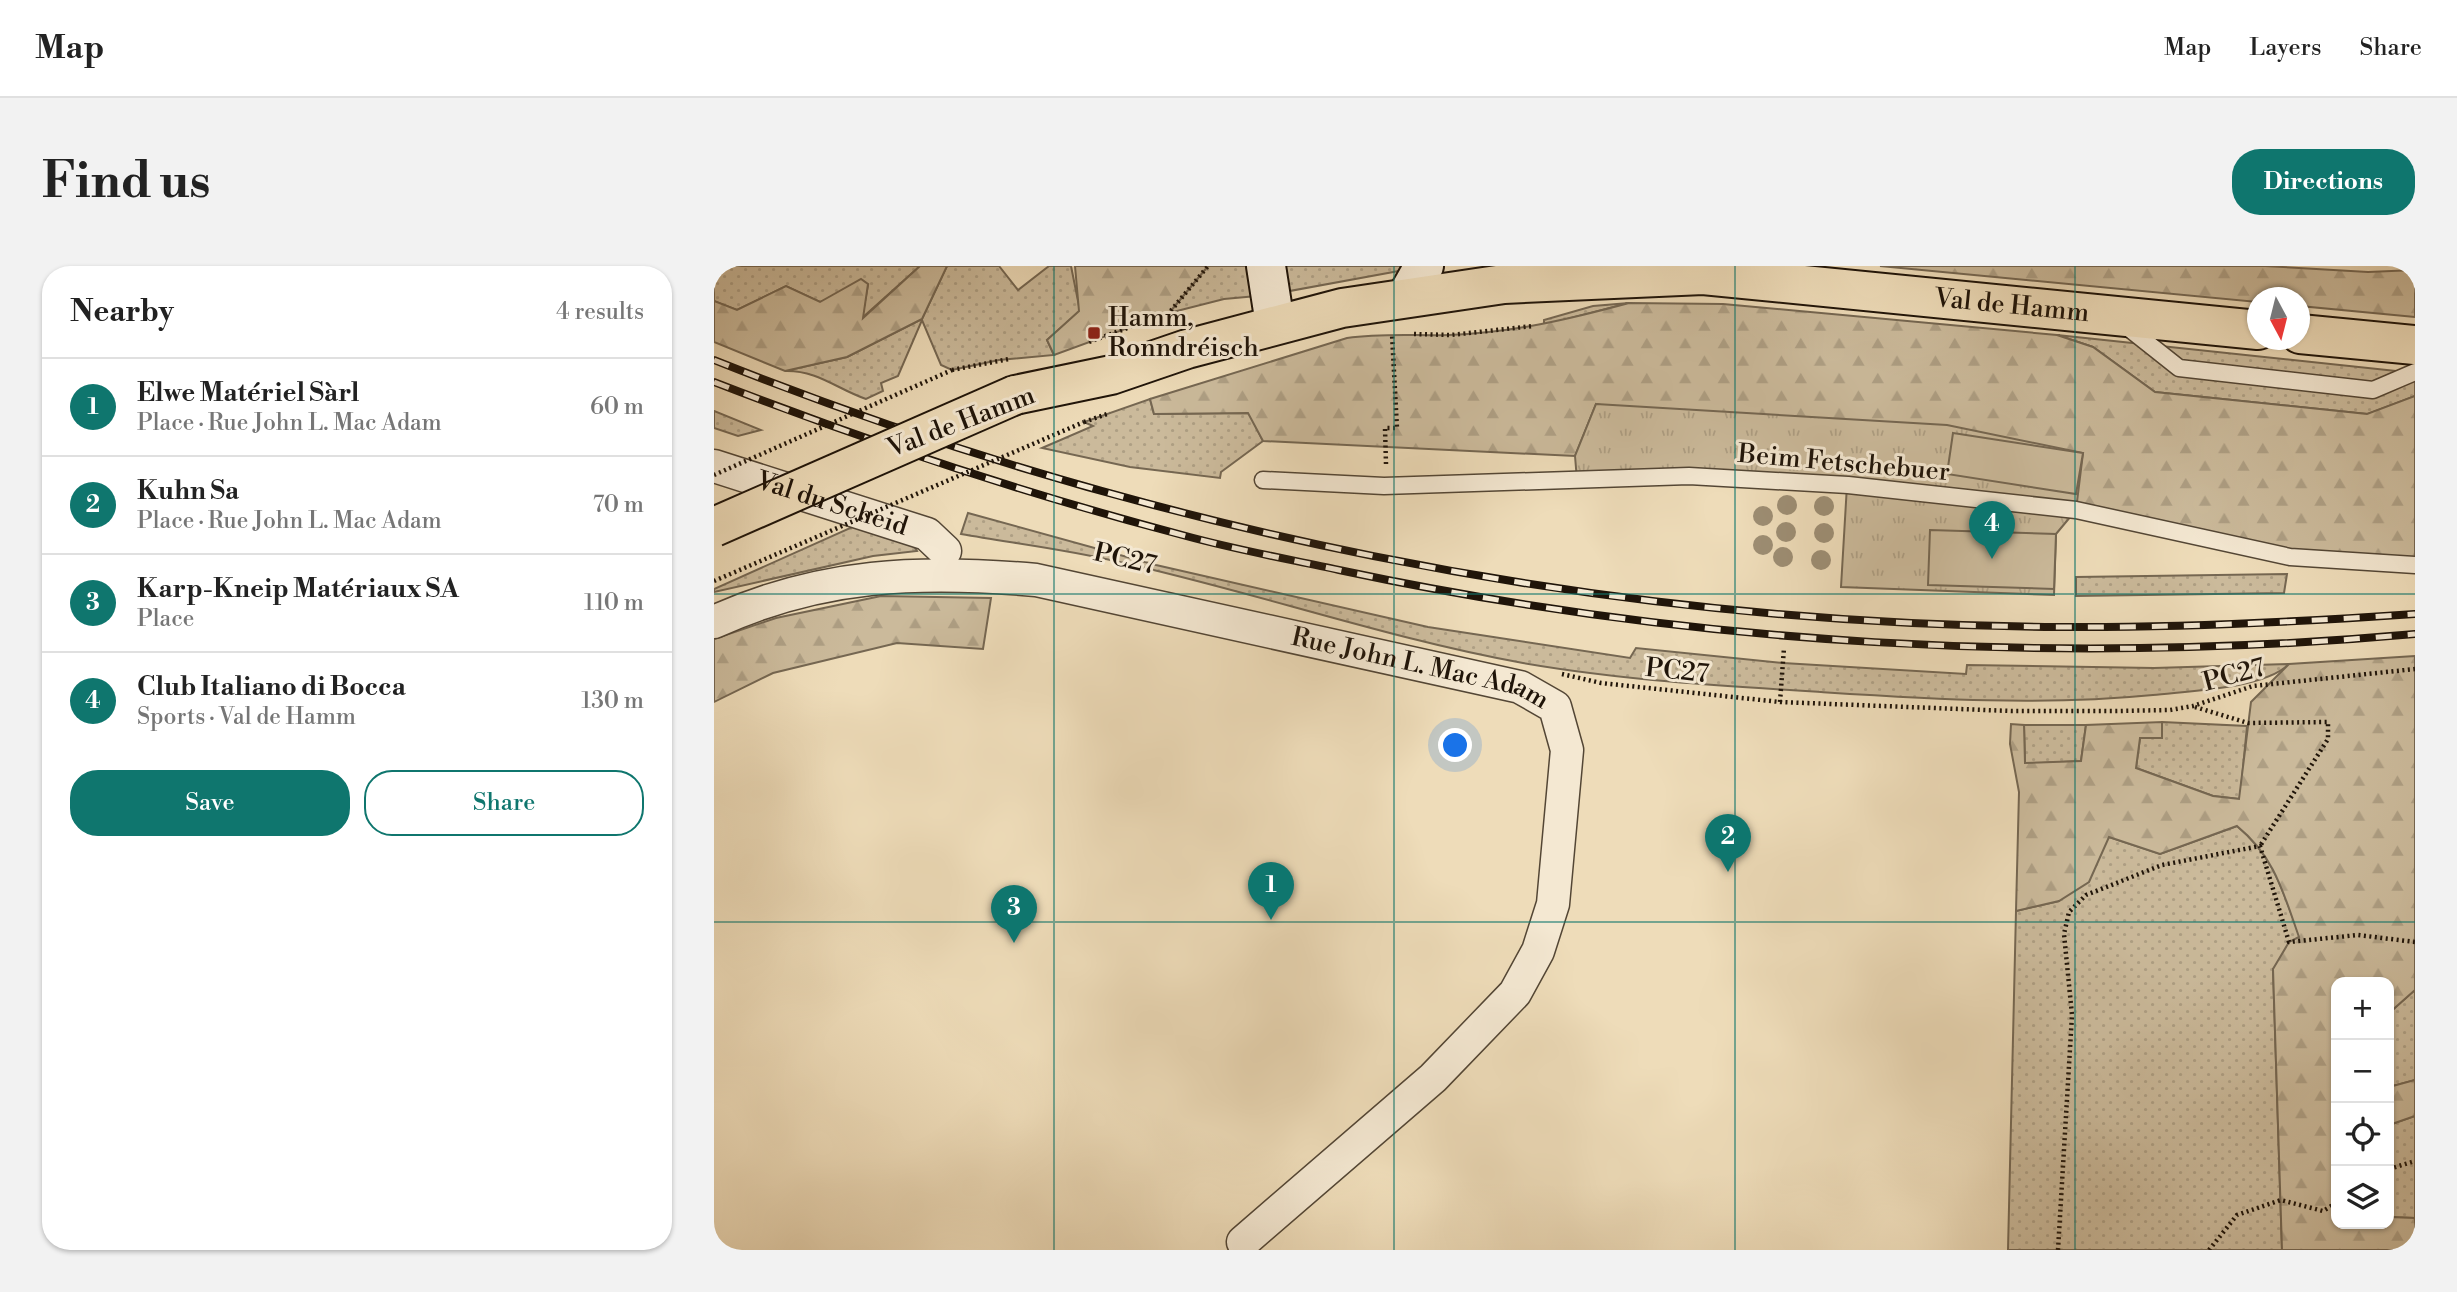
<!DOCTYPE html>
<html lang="en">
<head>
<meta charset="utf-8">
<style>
  :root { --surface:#fff; --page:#f2f2f2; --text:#222; --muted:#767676; --line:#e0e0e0; --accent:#0f766e }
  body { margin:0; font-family:"Libre Bodoni",serif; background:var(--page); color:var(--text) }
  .controls { position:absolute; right:21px; bottom:21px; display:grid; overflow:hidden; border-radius:14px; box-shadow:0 2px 5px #0004 }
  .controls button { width:63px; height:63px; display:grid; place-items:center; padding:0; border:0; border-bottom:2px solid var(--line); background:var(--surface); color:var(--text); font:35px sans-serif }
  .compass { position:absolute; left:1533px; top:21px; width:63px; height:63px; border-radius:50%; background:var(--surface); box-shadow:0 2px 5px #0004; rotate:173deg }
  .you { position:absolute; left:742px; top:480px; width:24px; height:24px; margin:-18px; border:5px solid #fff; border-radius:50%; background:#1a73e8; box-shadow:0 0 0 10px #1a73e833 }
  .badge { display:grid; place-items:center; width:46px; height:46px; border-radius:50%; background:var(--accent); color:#fff; font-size:23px; font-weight:700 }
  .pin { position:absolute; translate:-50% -58px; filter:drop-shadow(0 2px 4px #0008) }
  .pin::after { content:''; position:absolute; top:37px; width:24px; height:21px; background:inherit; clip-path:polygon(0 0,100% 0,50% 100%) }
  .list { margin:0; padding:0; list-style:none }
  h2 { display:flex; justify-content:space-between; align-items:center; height:91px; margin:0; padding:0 28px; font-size:30px }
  h2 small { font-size:23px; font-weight:400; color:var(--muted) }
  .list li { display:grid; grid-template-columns:46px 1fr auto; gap:21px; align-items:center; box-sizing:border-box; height:98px; padding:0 28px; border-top:2px solid var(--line) }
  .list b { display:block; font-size:26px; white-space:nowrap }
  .list p { margin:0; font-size:23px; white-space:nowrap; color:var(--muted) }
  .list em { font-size:23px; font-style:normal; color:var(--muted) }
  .actions { display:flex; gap:14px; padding:21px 28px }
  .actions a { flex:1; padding:16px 0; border:2px solid var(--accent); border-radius:28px; text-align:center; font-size:24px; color:var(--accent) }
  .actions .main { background:var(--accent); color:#fff }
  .icon { flex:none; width:38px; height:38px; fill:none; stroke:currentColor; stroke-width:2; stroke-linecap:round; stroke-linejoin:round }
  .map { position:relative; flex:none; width:1701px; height:984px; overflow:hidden; border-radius:28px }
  header { display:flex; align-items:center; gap:42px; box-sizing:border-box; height:98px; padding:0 35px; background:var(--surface); border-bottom:2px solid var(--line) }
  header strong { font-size:33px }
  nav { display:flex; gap:38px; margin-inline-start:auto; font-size:24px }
  .intro { display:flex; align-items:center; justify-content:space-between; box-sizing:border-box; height:168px; padding:0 42px }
  h1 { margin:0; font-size:49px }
  .button { padding:18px 32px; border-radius:28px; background:var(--accent); color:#fff; font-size:24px; font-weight:700 }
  main { display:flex; gap:42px; padding:0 42px }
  aside { flex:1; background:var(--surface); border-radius:28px; box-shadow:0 2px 5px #0004 }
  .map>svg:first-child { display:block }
  .grass { fill:url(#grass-dots); stroke:#756752; stroke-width:2 }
  .forest { fill:url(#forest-firs); stroke:#756752; stroke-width:2 }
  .park { fill:url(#park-tufts); stroke:#756752; stroke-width:2 }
  .garden { fill:#cbba9b; stroke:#756752; stroke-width:2 }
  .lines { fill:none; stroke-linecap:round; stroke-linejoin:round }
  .service-casing { stroke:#534635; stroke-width:19 }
  .minor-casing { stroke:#534635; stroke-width:35 }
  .secondary-casing { stroke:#1f1409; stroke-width:42 }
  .primary-casing { stroke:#1f1409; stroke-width:42 }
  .path { stroke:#1f1409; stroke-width:4.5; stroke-dasharray:2 3.5; stroke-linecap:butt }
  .service { stroke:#f4e8d2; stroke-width:16 }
  .minor { stroke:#f4e8d2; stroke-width:32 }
  .secondary { stroke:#f4e8d2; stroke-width:38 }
  .primary { stroke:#eedcb9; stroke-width:38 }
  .rail-casing { stroke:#1f1409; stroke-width:8 }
  .rail { stroke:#f4e8d2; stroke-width:5; stroke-dasharray:16; stroke-linecap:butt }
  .primary-bridge-casing { stroke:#1f1409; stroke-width:42; stroke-linecap:butt }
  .path-bridge { stroke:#1f1409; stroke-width:4.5; stroke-dasharray:2 3.5; stroke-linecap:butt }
  .primary-bridge { stroke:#eedcb9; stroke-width:38 }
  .tree { fill:#9d8e74 }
  .grid { fill:none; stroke:#0f766e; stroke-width:2; stroke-opacity:0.55 }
  .poi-dot { fill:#8f2418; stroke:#f4e8d2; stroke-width:2.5 }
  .labels { text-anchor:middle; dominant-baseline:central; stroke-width:6; stroke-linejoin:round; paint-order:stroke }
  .street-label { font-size:26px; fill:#1f1409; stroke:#f4e8d2 }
  .poi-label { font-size:26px; fill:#1f1409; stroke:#f4e8d2; text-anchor:start }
</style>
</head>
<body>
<header>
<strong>Map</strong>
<nav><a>Map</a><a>Layers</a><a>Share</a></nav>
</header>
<div class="intro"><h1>Find us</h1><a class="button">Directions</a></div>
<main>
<aside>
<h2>Nearby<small>4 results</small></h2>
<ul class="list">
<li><span class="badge">1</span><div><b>Elwe Matériel Sàrl</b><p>Place · Rue John L. Mac Adam</p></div><em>60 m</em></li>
<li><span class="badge">2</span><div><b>Kuhn Sa</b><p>Place · Rue John L. Mac Adam</p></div><em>70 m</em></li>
<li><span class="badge">3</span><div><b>Karp-Kneip Matériaux SA</b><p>Place</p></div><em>110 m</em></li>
<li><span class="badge">4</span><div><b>Club Italiano di Bocca</b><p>Sports · Val de Hamm</p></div><em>130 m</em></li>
</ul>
<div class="actions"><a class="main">Save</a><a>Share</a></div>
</aside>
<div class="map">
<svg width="1701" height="984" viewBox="0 0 1701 984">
  <defs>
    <pattern id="grass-dots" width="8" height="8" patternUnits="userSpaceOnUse" patternTransform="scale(1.75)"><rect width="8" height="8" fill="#cbba9b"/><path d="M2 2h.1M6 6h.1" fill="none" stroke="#ae9f84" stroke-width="1.8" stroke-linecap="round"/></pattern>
    <pattern id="forest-firs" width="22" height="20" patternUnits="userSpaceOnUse" patternTransform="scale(1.75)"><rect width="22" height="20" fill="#cbba9b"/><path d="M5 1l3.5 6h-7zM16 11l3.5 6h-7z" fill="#ae9f84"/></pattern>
    <pattern id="park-tufts" width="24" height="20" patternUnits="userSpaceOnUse" patternTransform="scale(1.75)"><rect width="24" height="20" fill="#cbba9b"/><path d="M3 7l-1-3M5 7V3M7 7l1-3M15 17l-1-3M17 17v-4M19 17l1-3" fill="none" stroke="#ae9f84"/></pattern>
  </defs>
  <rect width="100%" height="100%" fill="#eedcb9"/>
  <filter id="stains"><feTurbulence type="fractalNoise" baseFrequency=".00286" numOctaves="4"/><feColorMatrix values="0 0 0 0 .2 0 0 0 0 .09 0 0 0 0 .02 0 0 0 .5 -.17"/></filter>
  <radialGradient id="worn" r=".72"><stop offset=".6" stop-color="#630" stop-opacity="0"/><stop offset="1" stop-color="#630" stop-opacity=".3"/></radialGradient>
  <!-- grass -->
  <g class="grass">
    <path d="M0,0H206L148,52L154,19L106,36L72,20L23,44L0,35Z"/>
    <path d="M233,0H285L304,24L335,0H357L366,45L333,74L340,89L285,94L238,104L227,99L208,54L184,110L167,117L169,125L152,133C123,123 103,104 71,105L133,91L208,53Z"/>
    <path d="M494,0H712L554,29L510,33L455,47Z"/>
    <path d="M915,37L830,59V54L879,40Z"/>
    <path d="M1343,69L1701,107V130L1654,148L1441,126L1379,81Z"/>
    <path d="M436,133L440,148L535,147L549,175L507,206L506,212L416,201L328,182L379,160L370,156Z"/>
    <path d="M0,145L47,164L24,170L0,162Z"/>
    <path d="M254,247L442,299L714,361L916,392L922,382L1069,397L1252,408L1253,399L1440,402L1575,398C1551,423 1473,425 1439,429C1327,440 1218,433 1107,426C1008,420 907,414 809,397C671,372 538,325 401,295C350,283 298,277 247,268Z"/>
    <path d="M145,258L196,273L203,285L159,290L0,326V323Z"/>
    <path d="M1573,308L1570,327L1362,330V311Z"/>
    <path d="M1448,456L1533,460L1526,533L1499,530L1422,502L1426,472H1447Z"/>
    <path d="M1310,459H1372L1367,495L1311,498Z"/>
    <path d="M1523,560C1562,593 1568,625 1586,671L1559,703L1568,984H1294L1302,645L1345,635L1395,571L1446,588Z"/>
    <path d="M1701,724V814L1675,821V747Z"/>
    <path d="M1701,850V952L1675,951V859Z"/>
  </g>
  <!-- forest -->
  <g class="forest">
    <path d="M206,0H233L208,53L133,91L71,105L0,76V35L23,44L72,20L106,36L147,13L154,18L149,52Z"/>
    <path d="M361,0H494L455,47L340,89L333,74L365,45Z"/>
    <path d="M1166,0H1551L1654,6L1701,4V51L1586,40V32H1544L1543,36Z"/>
    <path d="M915,37L1009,38L1343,69L1379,81L1441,126L1653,148L1701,130V299L1576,291L882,138L861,190L549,175L534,147L440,148L436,133L633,72C668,67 701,70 735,69C797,67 856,53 915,37Z"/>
    <path d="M167,330L277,332L269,383L183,377L59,407L0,436V373L62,352Z"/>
    <path d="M1701,390V724L1675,747V716H1622V958H1675V951L1701,952V984H1568L1559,703L1575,676L1585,671C1569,626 1561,591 1523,560L1446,588L1395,571L1375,616L1345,635L1302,645L1305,526L1296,478L1297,458L1310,459L1311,497L1367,495L1372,459L1448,456V472H1426L1422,502L1499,530L1525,533L1537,436L1575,398Z"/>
    <path d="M1701,814V850L1675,859V821Z"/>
  </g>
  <!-- park -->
  <path class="park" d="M882,138L1233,159L1369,187L1362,244L1342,268L1340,329L1127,321L1133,219L863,214L861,190Z"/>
  <!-- garden -->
  <g class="garden">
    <path d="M1239,167L1369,187L1362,228L1233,208Z"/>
    <path d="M1216,264L1342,268L1340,323L1214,319Z"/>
  </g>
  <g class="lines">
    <defs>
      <g id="service">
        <path d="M1412,60L1465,102L1659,124L1701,106"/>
        <path d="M549,214L670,220L975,210L1134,219L1362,244L1576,291L1701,299"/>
      </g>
      <g id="minor">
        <path id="s1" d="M0,200L213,268L231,285"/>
        <path id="s2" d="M0,356C107,307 207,304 322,314L806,421L841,441L853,484L839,638L824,685L801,727L719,812L529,976"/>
      </g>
      <g id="secondary">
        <path d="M552,0L561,58"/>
        <path d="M693,30L710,0"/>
      </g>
      <g id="primary">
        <path d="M1586,68L1701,79"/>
        <path id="s3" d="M301,129L397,109L473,83L628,42L790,18L989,9L1544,64"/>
      </g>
    </defs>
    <!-- service casing -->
    <use href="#service" class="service-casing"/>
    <!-- minor casing -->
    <use href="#minor" class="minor-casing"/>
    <!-- secondary casing -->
    <use href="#secondary" class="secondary-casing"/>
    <!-- primary casing -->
    <use href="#primary" class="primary-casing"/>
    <!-- path -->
    <g class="path">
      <path d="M700,68L737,69L819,60"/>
      <path d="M375,76L455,47L494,0"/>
      <path d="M238,104L295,93"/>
      <path d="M370,156L396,147"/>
      <path d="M672,198L671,162H683L678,68"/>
      <path d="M848,408L887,417L1066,436L1297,445H1403L1456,444L1479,440L1539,420L1701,403"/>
      <path d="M1066,436L1070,382"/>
      <path d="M1481,441L1534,457L1614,456V473L1546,580"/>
      <path d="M1675,903L1701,895"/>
      <path d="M1344,984L1358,749L1350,668L1355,646L1372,629L1448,599L1546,580L1575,676L1644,669L1701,676"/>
      <path d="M1495,984L1523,949L1567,934L1609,945L1622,937"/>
    </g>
    <!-- service -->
    <use href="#service" class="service"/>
    <!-- minor -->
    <use href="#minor" class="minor"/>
    <!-- secondary -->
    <use href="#secondary" class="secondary"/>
    <!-- primary -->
    <use href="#primary" class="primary"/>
    <defs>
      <g id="rail">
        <path d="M0,94C427,264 884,358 1344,361C1463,362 1582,356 1701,348"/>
        <path d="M0,116C155,176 312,228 472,270C523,284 574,293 625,304C978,379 1342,400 1701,368"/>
      </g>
    </defs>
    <!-- rail casing -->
    <use href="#rail" class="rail-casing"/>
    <!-- rail -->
    <use href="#rail" class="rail"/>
    <defs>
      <path id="primary-bridge" d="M0,261L301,129"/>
    </defs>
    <!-- primary-bridge casing -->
    <use href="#primary-bridge" class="primary-bridge-casing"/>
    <!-- path-bridge -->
    <g class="path-bridge">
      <path d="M0,209L238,104"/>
      <path d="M0,315L370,156"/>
    </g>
    <!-- primary-bridge -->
    <use href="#primary-bridge" class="primary-bridge"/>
  </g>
  <!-- trees -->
  <g class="tree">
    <circle cx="1073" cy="239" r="10"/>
    <circle cx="1110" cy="240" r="10"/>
    <circle cx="1049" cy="250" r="10"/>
    <circle cx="1072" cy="266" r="10"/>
    <circle cx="1110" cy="267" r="10"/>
    <circle cx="1049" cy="279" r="10"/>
    <circle cx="1069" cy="291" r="10"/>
    <circle cx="1107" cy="294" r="10"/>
  </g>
  <!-- grid -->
  <path class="grid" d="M340,0V984M680,0V984M1021,0V984M1361,0V984M0,328H1701M0,656H1701"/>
  <!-- markers -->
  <rect class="poi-dot" x="373" y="60" width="14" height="14" rx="3.5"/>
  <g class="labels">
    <!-- street labels -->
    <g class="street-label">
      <text stroke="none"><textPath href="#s3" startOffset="1012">Val de Hamm</textPath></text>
      <text transform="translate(247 156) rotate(-21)">Val de Hamm</text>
      <text transform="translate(1130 197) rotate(5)">Beim Fetschebuer</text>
      <text stroke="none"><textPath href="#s1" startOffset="124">Val du Scheid</textPath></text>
      <text transform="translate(411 293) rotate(13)">PC27</text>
      <text transform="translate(963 405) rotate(6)">PC27</text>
      <text stroke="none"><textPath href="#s2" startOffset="723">Rue John L. Mac Adam</textPath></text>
      <text transform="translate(1520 409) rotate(-15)">PC27</text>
    </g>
    <!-- poi labels -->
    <g class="poi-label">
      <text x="394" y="52">Hamm,<tspan x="394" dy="30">Ronndréisch</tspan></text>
    </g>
  </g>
  <rect width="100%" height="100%" filter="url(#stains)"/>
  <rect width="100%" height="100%" fill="url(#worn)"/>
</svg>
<div class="controls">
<button>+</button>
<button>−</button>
<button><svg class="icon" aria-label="locate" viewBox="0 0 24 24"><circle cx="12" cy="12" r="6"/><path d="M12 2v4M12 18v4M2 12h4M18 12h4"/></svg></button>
<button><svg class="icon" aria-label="layers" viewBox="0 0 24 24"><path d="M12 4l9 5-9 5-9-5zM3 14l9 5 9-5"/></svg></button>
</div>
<svg class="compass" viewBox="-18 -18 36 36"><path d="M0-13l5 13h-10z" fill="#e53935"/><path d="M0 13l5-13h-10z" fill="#767676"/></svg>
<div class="you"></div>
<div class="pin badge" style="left:557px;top:654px">1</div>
<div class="pin badge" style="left:1014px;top:606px">2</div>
<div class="pin badge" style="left:300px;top:677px">3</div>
<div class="pin badge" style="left:1278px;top:293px">4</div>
</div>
</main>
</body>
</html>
